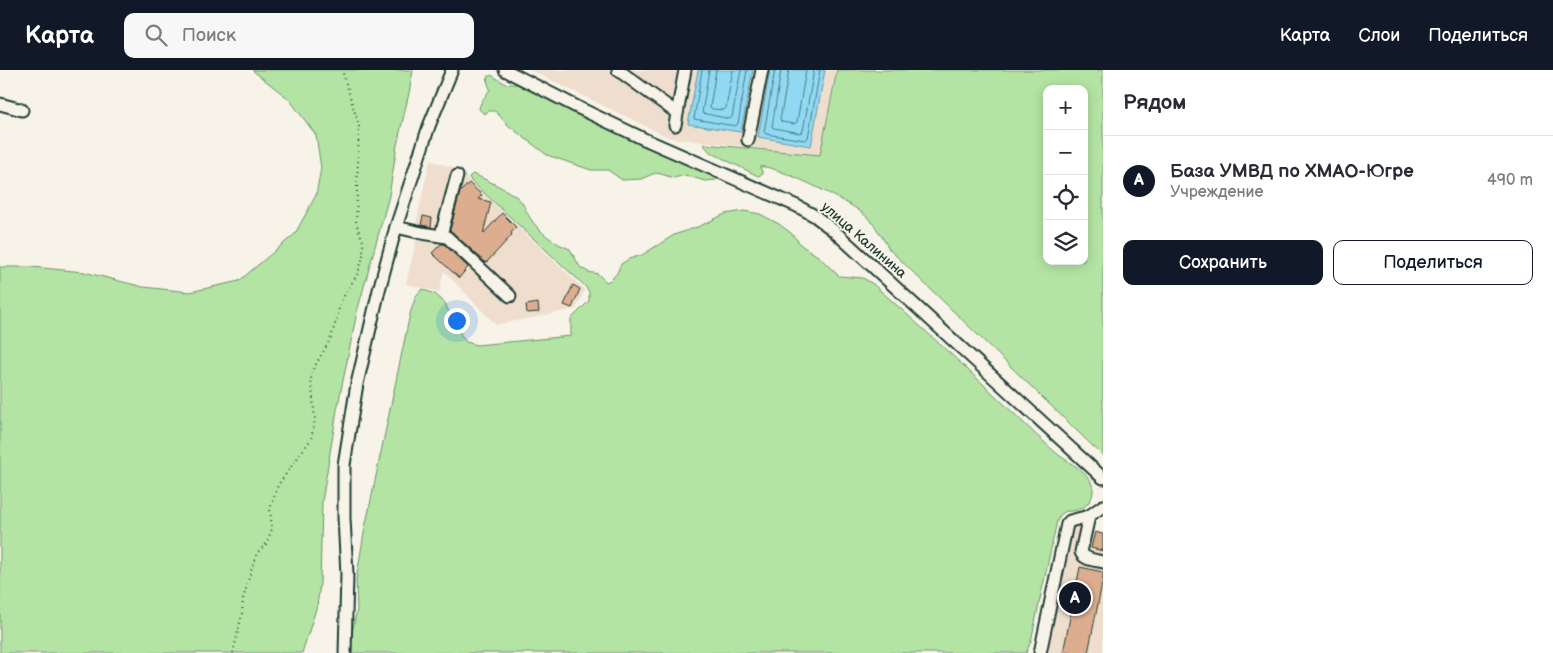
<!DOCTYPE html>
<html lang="ru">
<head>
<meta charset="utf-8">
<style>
  :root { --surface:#fff; --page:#f7f7f7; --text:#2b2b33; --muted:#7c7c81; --line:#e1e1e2; --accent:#111827 }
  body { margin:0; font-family:"Balsamiq Sans",sans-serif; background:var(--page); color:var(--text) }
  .controls { position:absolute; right:15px; top:15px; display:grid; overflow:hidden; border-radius:10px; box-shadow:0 2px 12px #0003 }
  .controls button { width:45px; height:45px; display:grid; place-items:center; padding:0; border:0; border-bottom:1px solid var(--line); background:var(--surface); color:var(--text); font:25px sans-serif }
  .you { position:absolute; left:456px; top:250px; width:18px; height:18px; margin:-12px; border:4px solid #fff; border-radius:50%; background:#1a73e8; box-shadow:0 0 0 8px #1a73e833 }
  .badge { display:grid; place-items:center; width:32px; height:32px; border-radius:50%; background:var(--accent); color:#fff; font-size:16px; font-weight:700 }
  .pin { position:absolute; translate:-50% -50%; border:2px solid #fff; box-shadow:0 1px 5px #0006 }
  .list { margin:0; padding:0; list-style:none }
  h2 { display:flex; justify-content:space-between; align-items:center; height:65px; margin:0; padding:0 20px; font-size:21px }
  h2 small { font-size:16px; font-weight:400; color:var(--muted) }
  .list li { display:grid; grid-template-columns:32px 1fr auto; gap:15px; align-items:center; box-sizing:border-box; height:90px; padding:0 20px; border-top:1px solid var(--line) }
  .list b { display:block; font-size:19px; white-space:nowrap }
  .list p { margin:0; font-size:16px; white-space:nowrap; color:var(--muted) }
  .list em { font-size:16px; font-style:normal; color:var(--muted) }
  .actions { display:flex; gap:10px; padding:15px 20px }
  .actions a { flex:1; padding:11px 0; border:1px solid var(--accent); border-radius:10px; text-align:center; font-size:18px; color:var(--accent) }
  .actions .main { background:var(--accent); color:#fff }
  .icon { flex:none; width:28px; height:28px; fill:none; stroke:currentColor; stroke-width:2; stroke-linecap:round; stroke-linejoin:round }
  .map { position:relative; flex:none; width:1103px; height:583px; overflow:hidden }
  header { display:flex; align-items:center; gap:30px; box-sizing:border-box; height:70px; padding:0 25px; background:var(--accent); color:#fff }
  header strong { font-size:24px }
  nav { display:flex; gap:28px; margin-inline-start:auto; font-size:18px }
  .search { width:350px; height:45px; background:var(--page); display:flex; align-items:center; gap:12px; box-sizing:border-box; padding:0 18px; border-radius:10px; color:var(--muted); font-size:19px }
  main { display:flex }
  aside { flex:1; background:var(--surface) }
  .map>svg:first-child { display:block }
  .built { fill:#efdecd }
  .green { fill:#b4e4a3; stroke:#6a906c; fill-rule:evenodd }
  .water { fill:#91d9f3; stroke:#639ba7 }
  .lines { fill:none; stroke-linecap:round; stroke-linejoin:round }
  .shore { stroke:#4d7b80; stroke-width:1 }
  .building { fill:#ddad8f; stroke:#1f3d34 }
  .minor-casing { stroke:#1f3d34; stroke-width:15 }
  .path { stroke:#1f3d34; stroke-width:2; stroke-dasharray:1 4; stroke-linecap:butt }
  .minor { stroke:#f7f3e8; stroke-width:11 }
  .labels { text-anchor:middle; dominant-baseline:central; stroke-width:4; stroke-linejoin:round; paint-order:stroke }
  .street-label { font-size:14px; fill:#1f3d34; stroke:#f7f3e8 }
</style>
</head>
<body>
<header>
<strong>Карта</strong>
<div class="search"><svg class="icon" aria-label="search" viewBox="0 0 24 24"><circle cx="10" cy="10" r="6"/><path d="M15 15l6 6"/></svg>Поиск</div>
<nav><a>Карта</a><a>Слои</a><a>Поделиться</a></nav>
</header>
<main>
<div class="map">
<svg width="1103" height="583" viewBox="0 0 1103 583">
  <rect width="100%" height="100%" fill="#f7f3e8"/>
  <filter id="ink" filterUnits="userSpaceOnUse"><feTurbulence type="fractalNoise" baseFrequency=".02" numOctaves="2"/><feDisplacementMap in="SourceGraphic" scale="10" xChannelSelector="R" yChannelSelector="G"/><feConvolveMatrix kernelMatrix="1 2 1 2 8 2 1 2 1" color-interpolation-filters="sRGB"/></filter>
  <g filter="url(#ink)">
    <!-- built -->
    <g class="built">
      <path d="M530,0H836L820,85L670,68Z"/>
      <path d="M430,90L457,99L585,220L576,239L496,255L444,201L439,222L406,214L419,159L415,158Z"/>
      <path d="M1061,453L1103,464V583H1035Z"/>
    </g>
    <!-- green -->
    <g class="green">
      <path d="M252,0H413L409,23L397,75L389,126L357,242L337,340L322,432L320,514L317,536L302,583H0V197H32L84,202L143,217L190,222L239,211L295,164L316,125L321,98L316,65L289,29Z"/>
      <path d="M837,0H1103V386L889,179C881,165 874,152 861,142C849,132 772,93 760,97L763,104L758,106L710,82L703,74L820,85ZM1047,19H1084V191H1047Z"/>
      <path d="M491,5L506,14H518L527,16L714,105L717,108L716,110L705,111L685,105L674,108L661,104L655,103L641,109L622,110L608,100H591L547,85L509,56L495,41H489L484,44L479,39C481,29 486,27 490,19L487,11L488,7Z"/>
      <path d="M473,104C485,109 508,120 518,128C524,134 526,141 530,148C539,162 555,174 570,179L580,197L588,202L598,204L606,212L611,210L617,203L621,194L629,189L642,185L674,165L700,156L725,144L744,141L760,144L779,154L791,163L802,176L818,186L839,206L863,208L873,214C910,247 947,280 983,314C1007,336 1030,360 1055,382C1065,391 1083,398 1090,410C1100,428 1083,443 1066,441L1060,445L1057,451L1031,571L1026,583H351L352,562L357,540L356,511L364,463L410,244L416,226L422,219L435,224L445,233L454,254L466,272L477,275L571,266V249L589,231V222L585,216L471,111L469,107Z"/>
    </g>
    <!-- water -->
    <g class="water">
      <path d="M698,0H753L741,62L688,54Z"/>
      <path d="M770,0H825L811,76L758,67Z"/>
    </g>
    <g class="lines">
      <!-- shore -->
      <g class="shore">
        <path d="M702,0L694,49L735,56L738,54L747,0"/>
        <path d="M709,0L702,43L730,49L732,47L741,0"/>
        <path d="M716,0L710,37L712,39L724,40L726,38L733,0"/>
        <path d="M775,0L764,62L766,64L805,70L808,68L820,0"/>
        <path d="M781,0L772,57L774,58L800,63L803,61L814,0"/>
        <path d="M789,0L780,50L782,52L794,54L797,52L806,0"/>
      </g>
    </g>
    <!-- building -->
    <g class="building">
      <path d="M469,113L482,125L478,129L491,132L483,164L502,143L516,157L511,163L512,165L486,193L450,160L460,122Z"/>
      <path d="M423,146L432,148L431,157L421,155Z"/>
      <path d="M441,174H444L468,197L459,208L432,183Z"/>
      <path d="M573,215L580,219L572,238L564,235Z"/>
      <path d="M538,233L539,242L527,243L526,235Z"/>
      <path d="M1095,462L1103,464V481L1091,478Z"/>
      <path d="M1080,497L1103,502V509L1088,583H1063Z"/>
    </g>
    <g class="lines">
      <defs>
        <g id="minor">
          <path d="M505,0L579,38L644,69L797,136L815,146L833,160L1103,408"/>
          <path d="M618,0L677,43"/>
          <path d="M0,34L22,40"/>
          <path d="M675,55L685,0"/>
          <path d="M748,70L762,0"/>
          <path d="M396,157L422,163L447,167L510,226"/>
          <path d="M441,165L457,106"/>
          <path d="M1089,446L1081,482C1084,490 1095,490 1103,492"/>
          <path d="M345,583L347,504L344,448V395L357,314L379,220L396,157L429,56L452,0"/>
          <path d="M1040,583L1067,454L1070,451L1089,446L1103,436"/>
        </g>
      </defs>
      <!-- minor casing -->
      <use href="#minor" class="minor-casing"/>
      <!-- path -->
      <path class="path" d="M233,583L242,544L243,529L253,494L257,483L266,474L272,459L270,439L278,415L311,369L315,350L311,307L312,301L330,270L338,245L339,237L342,229L358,203L363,187V171L356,153L359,56L342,0"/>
      <!-- minor -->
      <use href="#minor" class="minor"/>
    </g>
  </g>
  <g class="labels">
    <!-- street labels -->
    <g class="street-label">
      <text transform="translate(864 170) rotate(41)">улица Калинина</text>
    </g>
  </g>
</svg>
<div class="controls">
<button>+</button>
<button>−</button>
<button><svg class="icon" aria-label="locate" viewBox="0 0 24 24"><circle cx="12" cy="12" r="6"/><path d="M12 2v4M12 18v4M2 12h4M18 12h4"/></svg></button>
<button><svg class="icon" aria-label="layers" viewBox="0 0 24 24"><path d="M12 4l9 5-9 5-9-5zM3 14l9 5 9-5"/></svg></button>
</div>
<div class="you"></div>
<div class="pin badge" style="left:1075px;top:528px">A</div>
</div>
<aside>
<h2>Рядом<small></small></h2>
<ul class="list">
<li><span class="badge">A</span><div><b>База УМВД по ХМАО-Югре</b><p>Учреждение</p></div><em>490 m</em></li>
</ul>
<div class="actions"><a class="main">Сохранить</a><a>Поделиться</a></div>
</aside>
</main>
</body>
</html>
